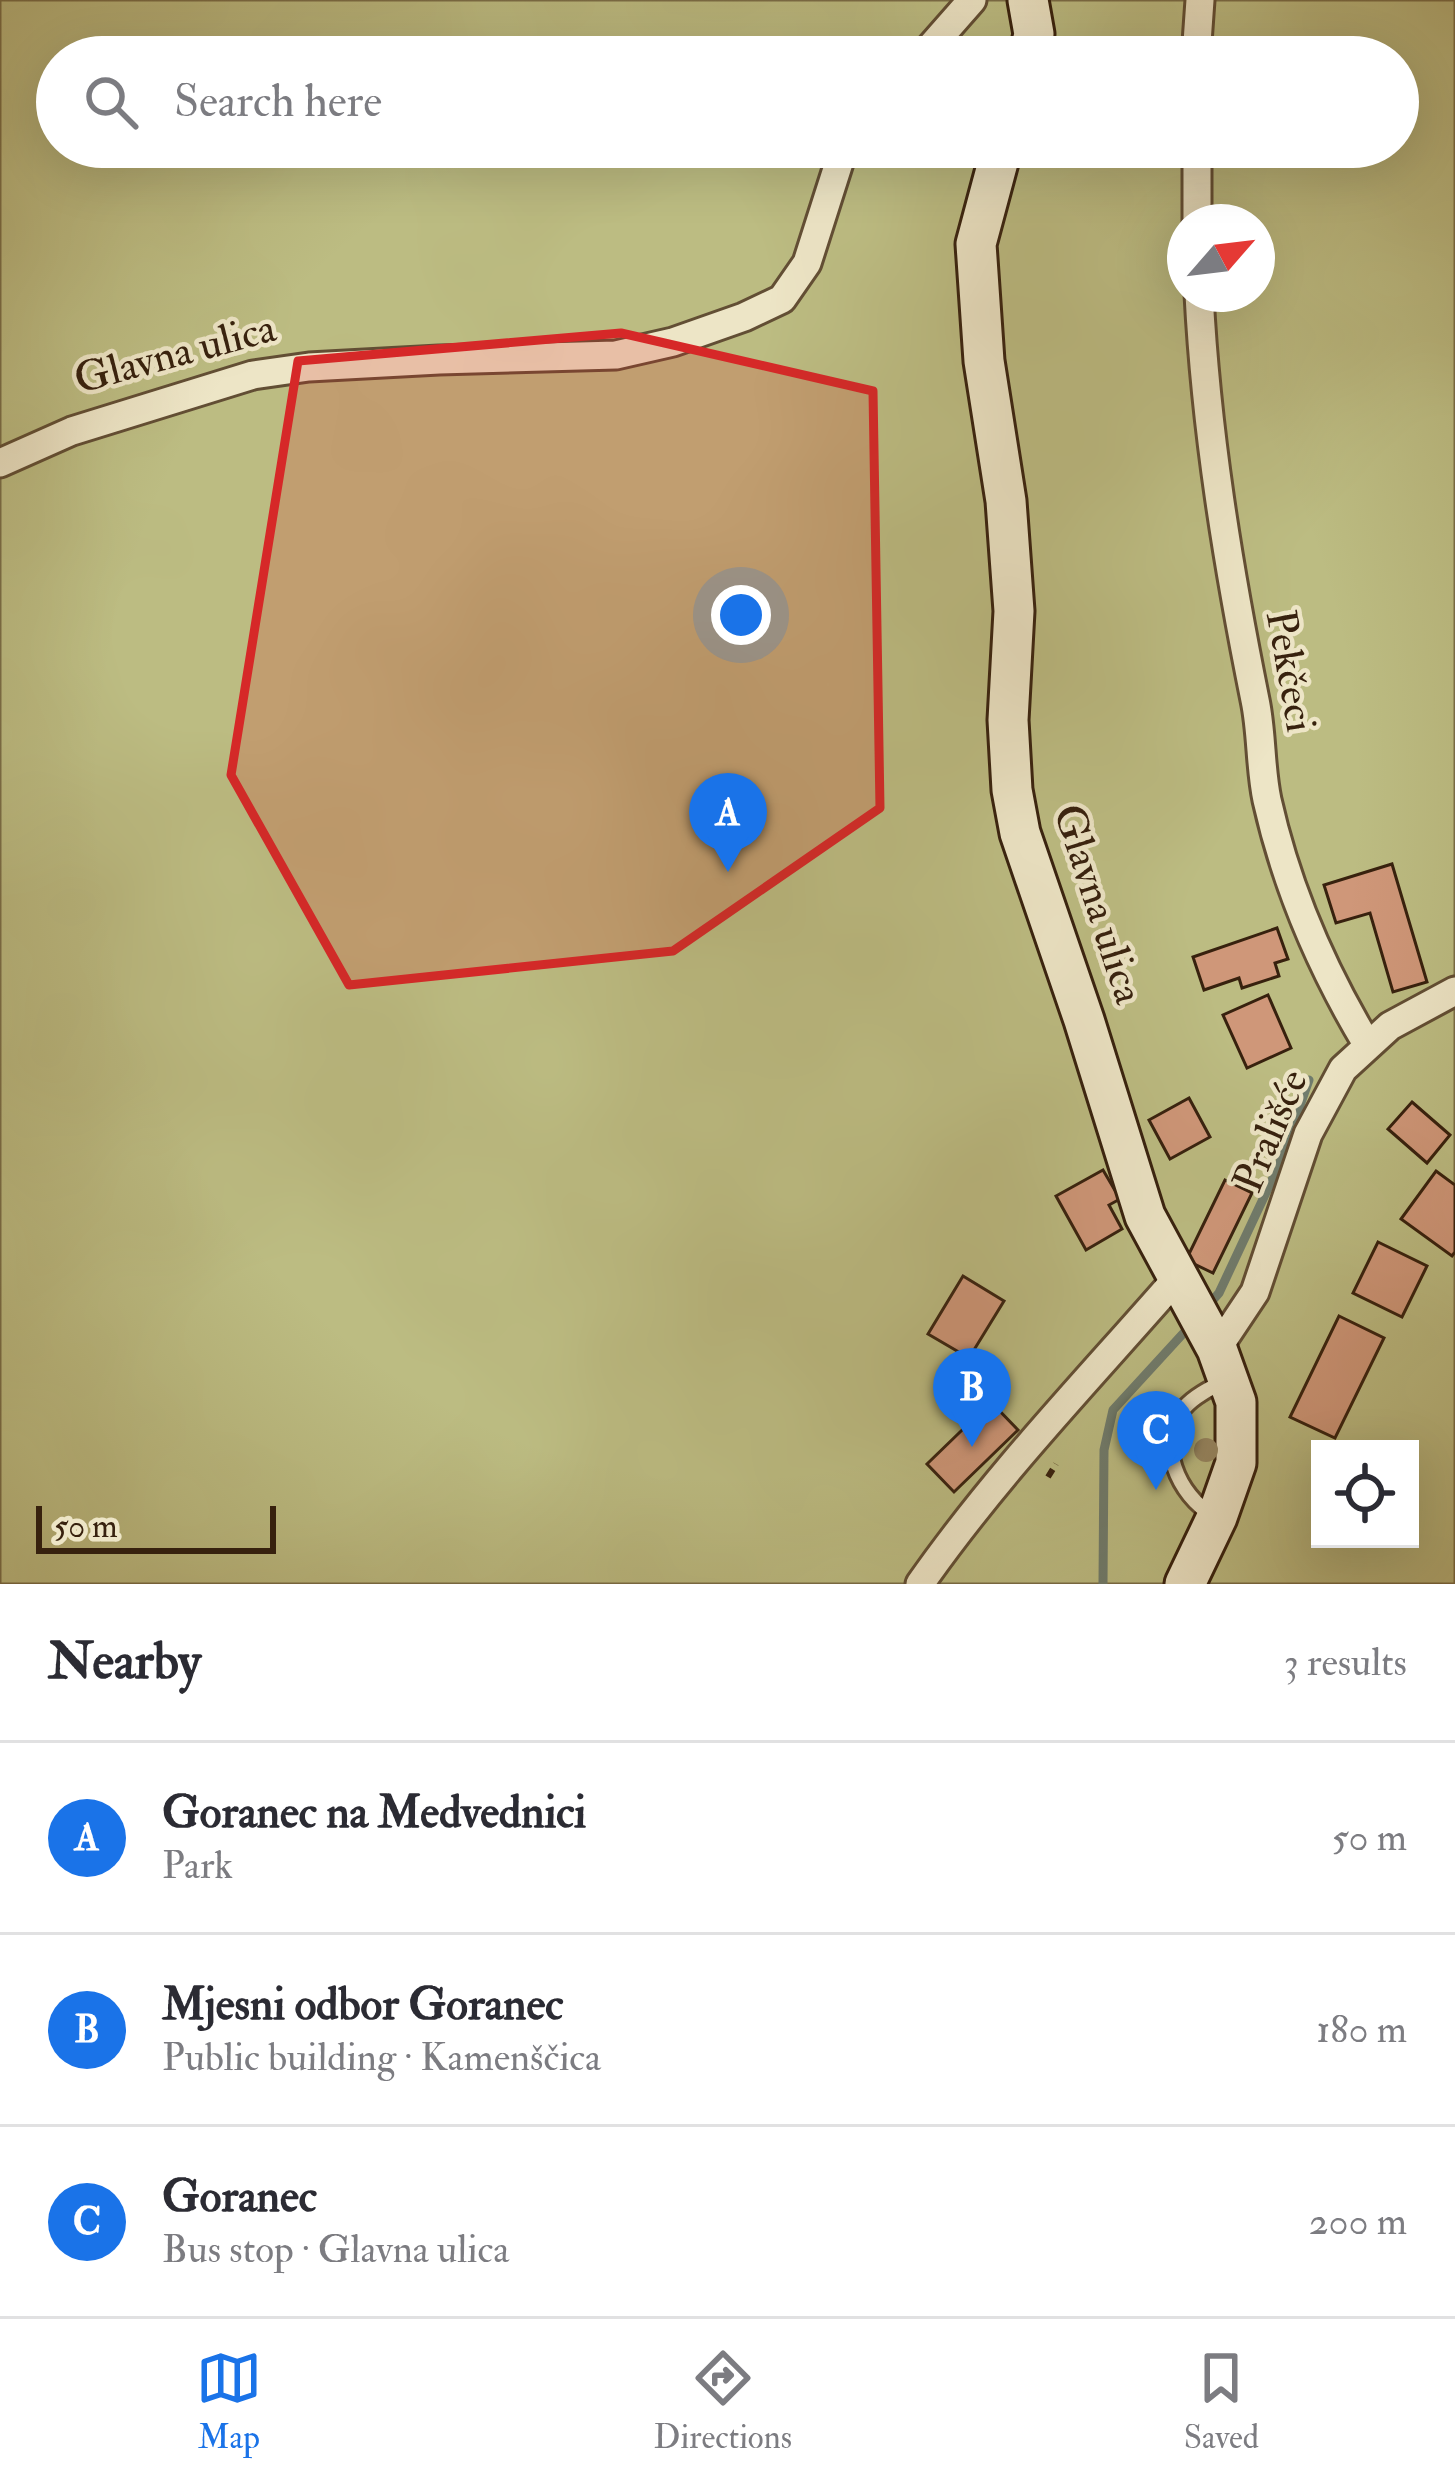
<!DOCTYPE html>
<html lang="en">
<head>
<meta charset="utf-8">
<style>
  :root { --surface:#fff; --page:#f2f2f3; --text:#2b2b33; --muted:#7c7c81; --line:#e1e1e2; --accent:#1a73e8 }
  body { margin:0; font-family:"IM FELL Double Pica",serif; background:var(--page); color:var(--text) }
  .controls { position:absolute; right:36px; bottom:36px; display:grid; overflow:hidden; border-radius:0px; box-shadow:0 12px 48px #0002 }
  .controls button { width:108px; height:108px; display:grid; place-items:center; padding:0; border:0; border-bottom:3px solid var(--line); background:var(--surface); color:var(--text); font:60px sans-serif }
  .compass { position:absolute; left:1167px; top:204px; width:108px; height:108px; border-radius:50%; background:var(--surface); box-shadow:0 12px 48px #0002; rotate:62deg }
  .scale { position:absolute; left:36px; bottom:30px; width:240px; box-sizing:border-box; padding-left:12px; border:6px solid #37210e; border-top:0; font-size:33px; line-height:42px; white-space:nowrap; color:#37210e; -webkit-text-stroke:9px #ede5c6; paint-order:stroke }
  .you { position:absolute; left:741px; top:615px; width:42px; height:42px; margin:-30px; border:9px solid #fff; border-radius:50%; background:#1a73e8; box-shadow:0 0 0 18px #1a73e833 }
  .badge { display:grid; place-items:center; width:78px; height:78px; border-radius:50%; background:var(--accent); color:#fff; font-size:39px; font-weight:700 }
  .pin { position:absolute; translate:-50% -99px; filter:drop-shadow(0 3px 6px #0008) }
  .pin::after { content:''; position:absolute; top:63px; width:42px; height:36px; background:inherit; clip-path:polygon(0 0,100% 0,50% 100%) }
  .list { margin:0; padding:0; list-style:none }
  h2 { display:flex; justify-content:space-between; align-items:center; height:156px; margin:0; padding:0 48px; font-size:51px }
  h2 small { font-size:39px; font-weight:400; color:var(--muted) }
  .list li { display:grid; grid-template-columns:78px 1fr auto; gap:36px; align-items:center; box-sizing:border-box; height:192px; padding:0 48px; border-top:3px solid var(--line) }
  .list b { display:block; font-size:45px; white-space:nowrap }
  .list p { margin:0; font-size:39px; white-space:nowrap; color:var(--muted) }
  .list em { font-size:39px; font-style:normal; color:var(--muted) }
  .icon { flex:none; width:66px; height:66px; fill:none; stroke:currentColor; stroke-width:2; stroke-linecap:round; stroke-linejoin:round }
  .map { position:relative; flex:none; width:1455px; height:1584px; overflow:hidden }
  .search { position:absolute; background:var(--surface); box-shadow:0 12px 48px #0002; left:36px; right:36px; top:36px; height:132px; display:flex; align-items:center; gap:30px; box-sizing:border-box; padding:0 42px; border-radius:66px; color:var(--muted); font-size:45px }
  .sheet { height:732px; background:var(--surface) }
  nav { display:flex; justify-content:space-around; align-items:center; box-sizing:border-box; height:168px; border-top:3px solid var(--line); background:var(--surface); font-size:33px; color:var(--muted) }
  nav a { display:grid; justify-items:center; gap:6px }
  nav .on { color:var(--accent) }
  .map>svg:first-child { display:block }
  .green { fill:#bcbc82; stroke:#7a6e48; stroke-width:3; fill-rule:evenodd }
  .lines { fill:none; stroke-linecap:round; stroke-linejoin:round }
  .stream { stroke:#707c6d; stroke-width:9 }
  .building { fill:#cf9779; stroke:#37210e; stroke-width:3 }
  .lane-casing { stroke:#624e34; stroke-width:20 }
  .street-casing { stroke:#624e34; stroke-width:33 }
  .secondary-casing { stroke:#37210e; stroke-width:45 }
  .path { stroke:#37210e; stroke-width:6; stroke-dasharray:9 6; stroke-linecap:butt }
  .lane { stroke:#ede5c6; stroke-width:14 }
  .street { stroke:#ede5c6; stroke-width:27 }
  .secondary { stroke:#ede5c6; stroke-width:39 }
  .tree { fill:#978863 }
  .marked { fill:#d62828; fill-opacity:0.2; stroke:#d62828; stroke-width:9; stroke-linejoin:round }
  .labels { text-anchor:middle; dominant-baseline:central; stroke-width:9; stroke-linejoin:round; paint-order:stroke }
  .street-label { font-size:42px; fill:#37210e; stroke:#ede5c6 }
</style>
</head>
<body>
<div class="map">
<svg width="1455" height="1584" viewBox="0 0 1455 1584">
  <rect width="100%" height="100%" fill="#e4d7a7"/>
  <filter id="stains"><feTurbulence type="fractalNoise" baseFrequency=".00167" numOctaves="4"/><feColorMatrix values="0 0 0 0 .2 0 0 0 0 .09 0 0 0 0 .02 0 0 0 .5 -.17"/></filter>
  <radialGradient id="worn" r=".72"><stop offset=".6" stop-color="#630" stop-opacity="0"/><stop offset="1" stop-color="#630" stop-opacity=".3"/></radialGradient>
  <!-- green -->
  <path class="green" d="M0,0H1455V1584H0ZM57,57H1398V147H57ZM1185,222H1257V294H1185ZM1320,1449H1410V1539H1320Z"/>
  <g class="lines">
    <!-- stream -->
    <g class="stream">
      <path d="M1205,1309L1219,1293L1279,1165L1309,1080"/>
      <path d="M1103,1584L1104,1450L1113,1410L1190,1326"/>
    </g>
  </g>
  <!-- building -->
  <g class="building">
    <path d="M1392,864L1427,982L1393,992L1370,913L1336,923L1324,885Z"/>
    <path d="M1277,928L1288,959L1275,963L1279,976L1242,988L1239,978L1204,990L1193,957Z"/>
    <path d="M1268,995L1291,1048L1247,1068L1223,1015Z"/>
    <path d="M1189,1098L1210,1137L1170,1159L1149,1120Z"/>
    <path d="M1412,1102L1450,1135L1427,1163L1388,1129Z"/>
    <path d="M1103,1170L1120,1199L1109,1205L1122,1229L1086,1250L1056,1196Z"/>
    <path d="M1436,1171L1455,1185V1252L1452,1256L1401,1219Z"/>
    <path d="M1225,1180L1252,1193L1213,1273L1186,1260Z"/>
    <path d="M1378,1242L1427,1266L1402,1317L1353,1293Z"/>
    <path d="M963,1276L1004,1301L969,1358L928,1334Z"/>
    <path d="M1339,1316L1384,1338L1335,1438L1290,1417Z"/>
    <path d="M991,1402L1018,1430L954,1492L927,1464Z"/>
  </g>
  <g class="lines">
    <defs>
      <path id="lane" d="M1213,1515C1179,1497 1154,1441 1184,1408C1194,1396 1211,1388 1225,1381"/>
      <g id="street">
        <path d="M922,57L972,0"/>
        <path d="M1196,57L1200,0"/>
        <path d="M1197,222V147"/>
        <path d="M1199,294C1206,431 1228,566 1255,700C1262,733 1260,767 1267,800C1286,885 1322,969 1367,1044"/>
        <path d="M0,463L72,431L253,375L309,367L439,360L616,355L673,342L744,317L782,299L807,263L844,147"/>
        <path d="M1217,1349L1255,1292L1308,1134L1343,1069L1390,1026L1455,991"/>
        <path d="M920,1584C997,1474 1089,1379 1177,1278"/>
      </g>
      <g id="secondary">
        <path d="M1028,0L1034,34L1029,57"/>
        <path d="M1002,147L976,244L984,361L1006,501L1014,611L1008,720L1012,790L1020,833L1084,1020L1145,1216L1217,1349L1236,1402V1463L1217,1517L1185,1584"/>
      </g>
    </defs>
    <!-- lane casing -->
    <use href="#lane" class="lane-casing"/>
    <!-- street casing -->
    <use href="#street" class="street-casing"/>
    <!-- secondary casing -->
    <use href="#secondary" class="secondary-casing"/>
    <!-- path -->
    <path class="path" d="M1048,1477L1056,1464"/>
    <!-- lane -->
    <use href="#lane" class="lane"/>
    <!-- street -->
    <use href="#street" class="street"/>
    <!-- secondary -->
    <use href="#secondary" class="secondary"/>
  </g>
  <!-- trees -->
  <circle class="tree" cx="1206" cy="1450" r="12"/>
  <!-- marked area -->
  <path class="marked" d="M621,333L873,391L880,808L673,951L349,985L231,775L298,361Z"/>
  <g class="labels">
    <!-- street labels -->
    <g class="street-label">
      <text transform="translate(175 354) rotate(-15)">Glavna ulica</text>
      <text transform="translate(1290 671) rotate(80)">Pekčeci</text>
      <text transform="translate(1098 904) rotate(72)">Glavna ulica</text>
      <text transform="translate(1271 1131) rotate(-67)">Prališće</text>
    </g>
  </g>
  <rect width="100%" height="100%" filter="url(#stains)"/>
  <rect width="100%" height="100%" fill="url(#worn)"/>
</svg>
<div class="controls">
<button><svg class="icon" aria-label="locate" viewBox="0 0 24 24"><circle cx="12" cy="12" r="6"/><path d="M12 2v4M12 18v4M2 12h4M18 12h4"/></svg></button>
</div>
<svg class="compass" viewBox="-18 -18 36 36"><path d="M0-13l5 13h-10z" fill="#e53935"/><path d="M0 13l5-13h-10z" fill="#7c7c81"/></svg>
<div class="scale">50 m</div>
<div class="you"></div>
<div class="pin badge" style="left:728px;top:872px">A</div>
<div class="pin badge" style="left:972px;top:1447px">B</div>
<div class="pin badge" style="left:1156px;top:1490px">C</div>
<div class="search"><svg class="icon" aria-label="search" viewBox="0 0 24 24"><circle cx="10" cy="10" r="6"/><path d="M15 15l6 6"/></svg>Search here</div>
</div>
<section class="sheet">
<h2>Nearby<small>3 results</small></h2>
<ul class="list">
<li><span class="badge">A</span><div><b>Goranec na Medvednici</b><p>Park</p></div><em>50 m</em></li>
<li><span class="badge">B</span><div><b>Mjesni odbor Goranec</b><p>Public building · Kamenščica</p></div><em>180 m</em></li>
<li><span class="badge">C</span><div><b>Goranec</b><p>Bus stop · Glavna ulica</p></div><em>200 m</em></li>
</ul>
</section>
<nav>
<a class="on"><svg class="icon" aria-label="map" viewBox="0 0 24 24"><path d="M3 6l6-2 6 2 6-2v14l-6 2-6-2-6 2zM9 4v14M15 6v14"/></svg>Map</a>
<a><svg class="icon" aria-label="directions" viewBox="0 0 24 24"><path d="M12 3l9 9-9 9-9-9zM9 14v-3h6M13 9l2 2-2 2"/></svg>Directions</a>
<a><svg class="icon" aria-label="saved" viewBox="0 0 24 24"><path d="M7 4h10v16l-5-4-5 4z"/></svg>Saved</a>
</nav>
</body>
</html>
